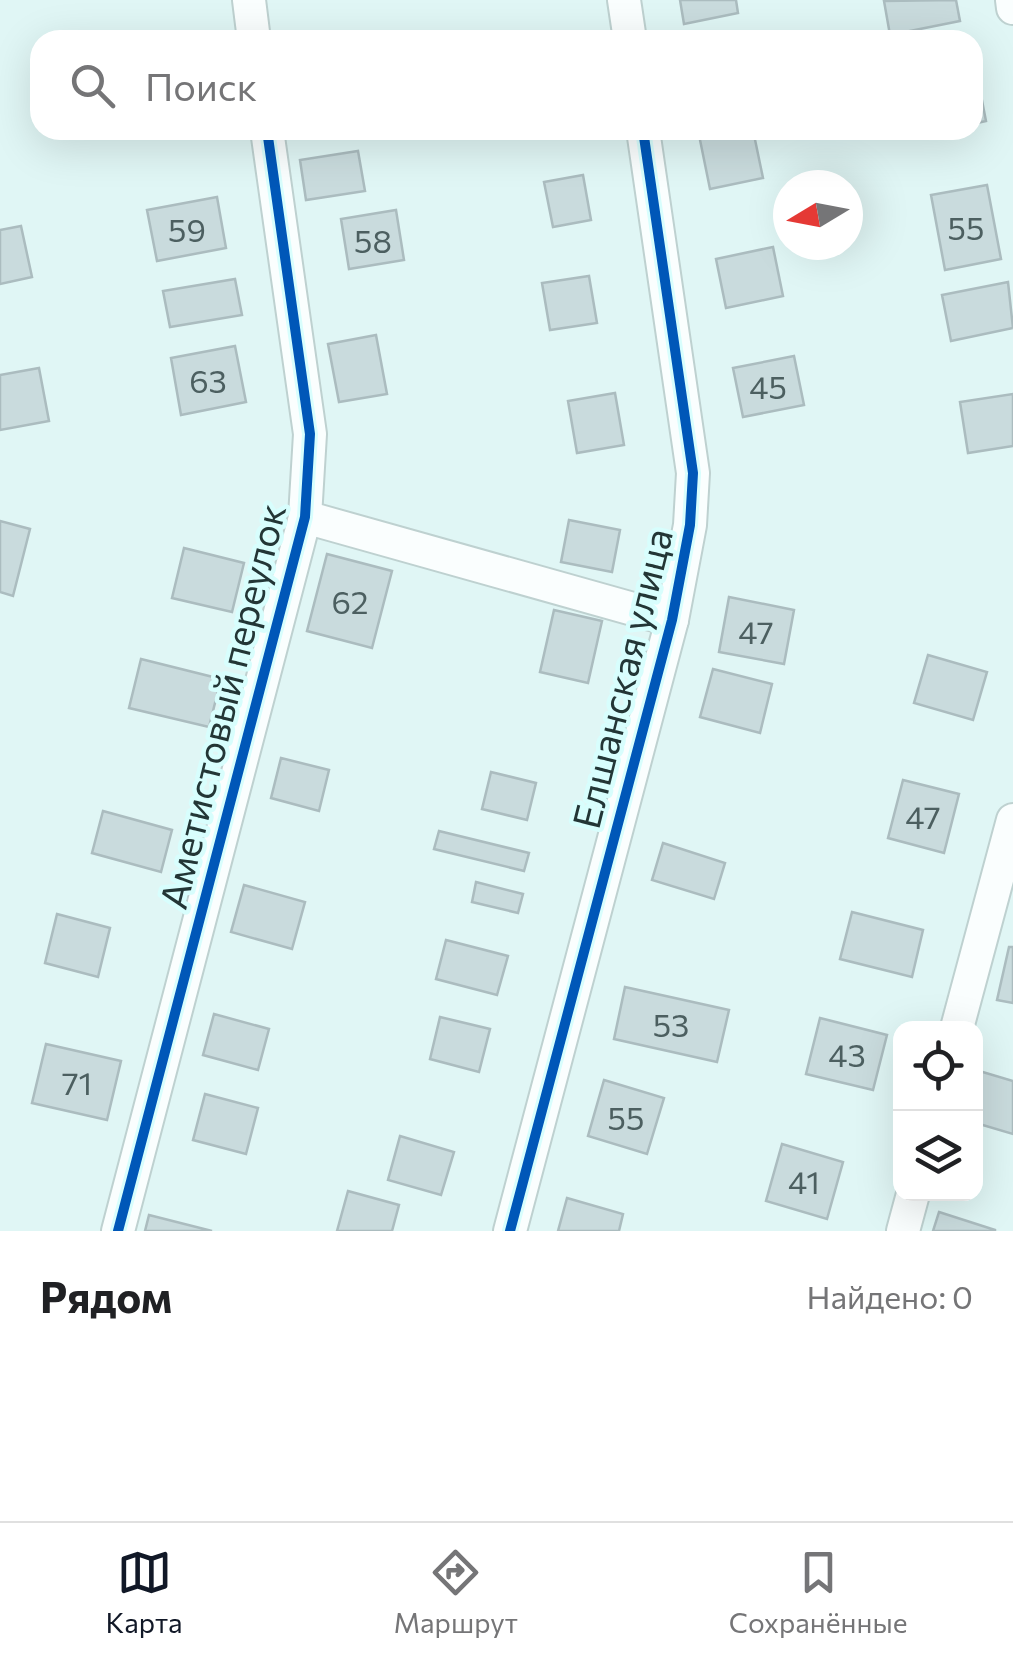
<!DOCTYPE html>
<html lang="ru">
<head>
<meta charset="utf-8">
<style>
  :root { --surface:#fff; --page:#f6f6f6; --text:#202124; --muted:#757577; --line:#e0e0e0; --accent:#111827 }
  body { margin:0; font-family:Commissioner,sans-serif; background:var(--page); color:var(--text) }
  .controls { position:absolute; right:30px; bottom:30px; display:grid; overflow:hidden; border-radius:20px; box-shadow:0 10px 40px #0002 }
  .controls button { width:90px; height:90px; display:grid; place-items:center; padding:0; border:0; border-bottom:2px solid var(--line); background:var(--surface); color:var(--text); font:50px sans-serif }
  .compass { position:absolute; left:773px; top:170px; width:90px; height:90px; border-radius:50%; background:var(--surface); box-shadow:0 10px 40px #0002; rotate:260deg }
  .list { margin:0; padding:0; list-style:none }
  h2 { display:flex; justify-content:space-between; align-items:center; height:130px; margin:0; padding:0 40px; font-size:42px }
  h2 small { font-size:32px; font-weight:400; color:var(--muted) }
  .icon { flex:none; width:55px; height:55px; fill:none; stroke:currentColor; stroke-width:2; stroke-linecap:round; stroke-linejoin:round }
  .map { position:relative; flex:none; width:1013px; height:1231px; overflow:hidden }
  .search { position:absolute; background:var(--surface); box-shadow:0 10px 40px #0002; left:30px; right:30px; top:30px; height:110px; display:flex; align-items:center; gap:25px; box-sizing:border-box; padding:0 35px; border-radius:30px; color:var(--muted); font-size:38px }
  .sheet { height:290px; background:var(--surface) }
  nav { display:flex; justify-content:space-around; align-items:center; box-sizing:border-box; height:140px; border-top:2px solid var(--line); background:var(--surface); font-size:28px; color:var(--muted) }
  nav a { display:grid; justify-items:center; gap:5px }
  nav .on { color:var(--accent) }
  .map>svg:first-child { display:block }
  .building { fill:#c9dbdd; stroke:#abbcbf; stroke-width:2.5 }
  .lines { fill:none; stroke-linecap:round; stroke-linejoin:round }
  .minor-casing { stroke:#bed1d0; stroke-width:36 }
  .minor { stroke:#fafefe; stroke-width:32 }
  .cycleway-casing { stroke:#d8fefd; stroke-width:16 }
  .cycleway { stroke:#0057b8; stroke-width:10 }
  .labels { text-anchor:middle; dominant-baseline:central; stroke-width:9; stroke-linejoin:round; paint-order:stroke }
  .number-label { font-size:32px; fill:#4c5f60 }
  .street-label { font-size:38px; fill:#233636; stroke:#d8fefd }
</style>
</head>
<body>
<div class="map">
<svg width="1013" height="1231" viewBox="0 0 1013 1231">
  <rect width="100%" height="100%" fill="#e0f6f5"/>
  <!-- building -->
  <g class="building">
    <path d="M680,0H736L738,13L684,24Z"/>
    <path d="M956,0L960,21L890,35L884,1Z"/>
    <path d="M978,80L986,121L973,124V81Z"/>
    <path d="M698,130H753L763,178L710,189Z"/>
    <path d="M358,151L365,191L306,200L300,160Z"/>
    <path d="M583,175L591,220L553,227L544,182Z"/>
    <path d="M987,185L1001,259L945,270L931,195Z"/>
    <path d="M217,197L226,248L157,261L147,210Z"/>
    <path d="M396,210L404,260L349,269L341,219Z"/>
    <path d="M21,226L32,277L0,284V230Z"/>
    <path d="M773,247L783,296L726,308L716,259Z"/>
    <path d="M589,276L597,323L550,330L542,283Z"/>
    <path d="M235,279L242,315L170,327L163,291Z"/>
    <path d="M1008,282L1013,328L951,341L942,295Z"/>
    <path d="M376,335L387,394L339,402L328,344Z"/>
    <path d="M235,346L246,402L181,415L171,358Z"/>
    <path d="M794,356L804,405L743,417L733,368Z"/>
    <path d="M39,368L49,421L0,430V375Z"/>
    <path d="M615,393L624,445L577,453L568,401Z"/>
    <path d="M1013,394V446L968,453L960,402Z"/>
    <path d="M569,520L620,530L612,572L561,562Z"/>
    <path d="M0,521L30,529L13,596L0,592Z"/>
    <path d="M184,548L244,563L232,612L172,598Z"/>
    <path d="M327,554L392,571L372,648L307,631Z"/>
    <path d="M729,597L794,610L784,664L719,652Z"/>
    <path d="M554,610L602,621L588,683L540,672Z"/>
    <path d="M928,655L987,672L973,720L914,703Z"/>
    <path d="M141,659L221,679L209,727L129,708Z"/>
    <path d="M713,669L772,684L760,733L700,717Z"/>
    <path d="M281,758L329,770L319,811L271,798Z"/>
    <path d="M491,772L536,783L527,820L482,809Z"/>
    <path d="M903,780L959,794L944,853L888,838Z"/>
    <path d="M103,811L172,830L161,872L92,853Z"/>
    <path d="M439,831L529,853L524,871L434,849Z"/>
    <path d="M663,843L725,863L714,899L652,880Z"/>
    <path d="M476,882L523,894L518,913L472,902Z"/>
    <path d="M244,885L305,902L292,949L231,932Z"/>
    <path d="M852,912L923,930L912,977L840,959Z"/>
    <path d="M57,914L110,928L98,977L45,963Z"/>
    <path d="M446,940L508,956L497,995L436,979Z"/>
    <path d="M1009,947H1013V1003L997,1000Z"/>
    <path d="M625,987L729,1010L717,1062L614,1039Z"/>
    <path d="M214,1014L269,1029L258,1070L203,1055Z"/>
    <path d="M440,1017L490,1029L479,1072L430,1059Z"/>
    <path d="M820,1018L887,1035L873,1090L806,1074Z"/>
    <path d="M46,1044L121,1061L107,1120L32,1103Z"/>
    <path d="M976,1070L1013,1081V1134L976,1123Z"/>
    <path d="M604,1080L664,1098L647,1154L588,1136Z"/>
    <path d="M205,1094L258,1108L246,1154L193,1140Z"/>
    <path d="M400,1136L454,1152L441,1195L388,1180Z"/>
    <path d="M782,1144L843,1162L827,1219L766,1201Z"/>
    <path d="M348,1191L399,1205L392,1231H337Z"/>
    <path d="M567,1198L623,1214L619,1231H558Z"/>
    <path d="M939,1212L995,1230V1231H933Z"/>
    <path d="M149,1215L212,1231H145Z"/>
  </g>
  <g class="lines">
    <defs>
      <g id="minor">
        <path d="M249,0L254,40"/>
        <path d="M624,0L630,40"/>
        <path d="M1012,0L1013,8"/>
        <path d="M305,517L672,620"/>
        <path d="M957,1028L1013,820"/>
        <path d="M118,1231L305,517L310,434L267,130"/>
        <path d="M510,1231L672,620L690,525L693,473L643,130"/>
        <path d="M903,1231L913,1194"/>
      </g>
    </defs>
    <!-- minor casing -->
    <use href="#minor" class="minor-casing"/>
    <!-- minor -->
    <use href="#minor" class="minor"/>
    <defs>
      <g id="cycleway">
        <path d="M118,1231L305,517L310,434L267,130"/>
        <path d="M510,1231L672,620L690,525L693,473L643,130"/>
      </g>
    </defs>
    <!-- cycleway casing -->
    <use href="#cycleway" class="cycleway-casing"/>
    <!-- cycleway -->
    <use href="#cycleway" class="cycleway"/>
  </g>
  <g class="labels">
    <!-- number labels -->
    <g class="number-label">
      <text x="966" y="227">55</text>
      <text x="187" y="229">59</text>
      <text x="373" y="240">58</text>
      <text x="208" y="380">63</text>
      <text x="768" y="386">45</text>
      <text x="350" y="601">62</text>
      <text x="756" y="631">47</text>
      <text x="923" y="816">47</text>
      <text x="671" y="1024">53</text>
      <text x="847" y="1054">43</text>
      <text x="77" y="1082">71</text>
      <text x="626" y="1117">55</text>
      <text x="804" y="1181">41</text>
    </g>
    <!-- street labels -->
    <g class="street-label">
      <text transform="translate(621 678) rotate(-76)">Елшанская улица</text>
      <text transform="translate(221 706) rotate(-76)">Аметистовый переулок</text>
    </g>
  </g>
</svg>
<div class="controls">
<button><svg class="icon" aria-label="locate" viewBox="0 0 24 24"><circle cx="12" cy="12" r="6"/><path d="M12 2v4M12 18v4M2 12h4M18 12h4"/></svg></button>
<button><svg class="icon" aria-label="layers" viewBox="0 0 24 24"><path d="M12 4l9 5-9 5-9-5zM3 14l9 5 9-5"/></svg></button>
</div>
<svg class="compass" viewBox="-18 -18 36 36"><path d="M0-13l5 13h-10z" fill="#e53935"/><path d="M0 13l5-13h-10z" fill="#757577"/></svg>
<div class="search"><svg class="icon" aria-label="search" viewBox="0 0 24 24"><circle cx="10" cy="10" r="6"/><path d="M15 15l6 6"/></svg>Поиск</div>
</div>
<section class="sheet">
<h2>Рядом<small>Найдено: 0</small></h2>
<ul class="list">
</ul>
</section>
<nav>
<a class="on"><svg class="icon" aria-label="map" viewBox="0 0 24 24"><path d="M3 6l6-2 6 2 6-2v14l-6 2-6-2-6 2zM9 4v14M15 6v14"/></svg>Карта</a>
<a><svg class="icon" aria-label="directions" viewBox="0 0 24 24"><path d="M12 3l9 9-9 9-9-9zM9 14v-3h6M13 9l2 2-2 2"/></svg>Маршрут</a>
<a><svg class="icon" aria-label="saved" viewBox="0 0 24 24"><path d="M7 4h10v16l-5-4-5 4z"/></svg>Сохранённые</a>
</nav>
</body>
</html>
